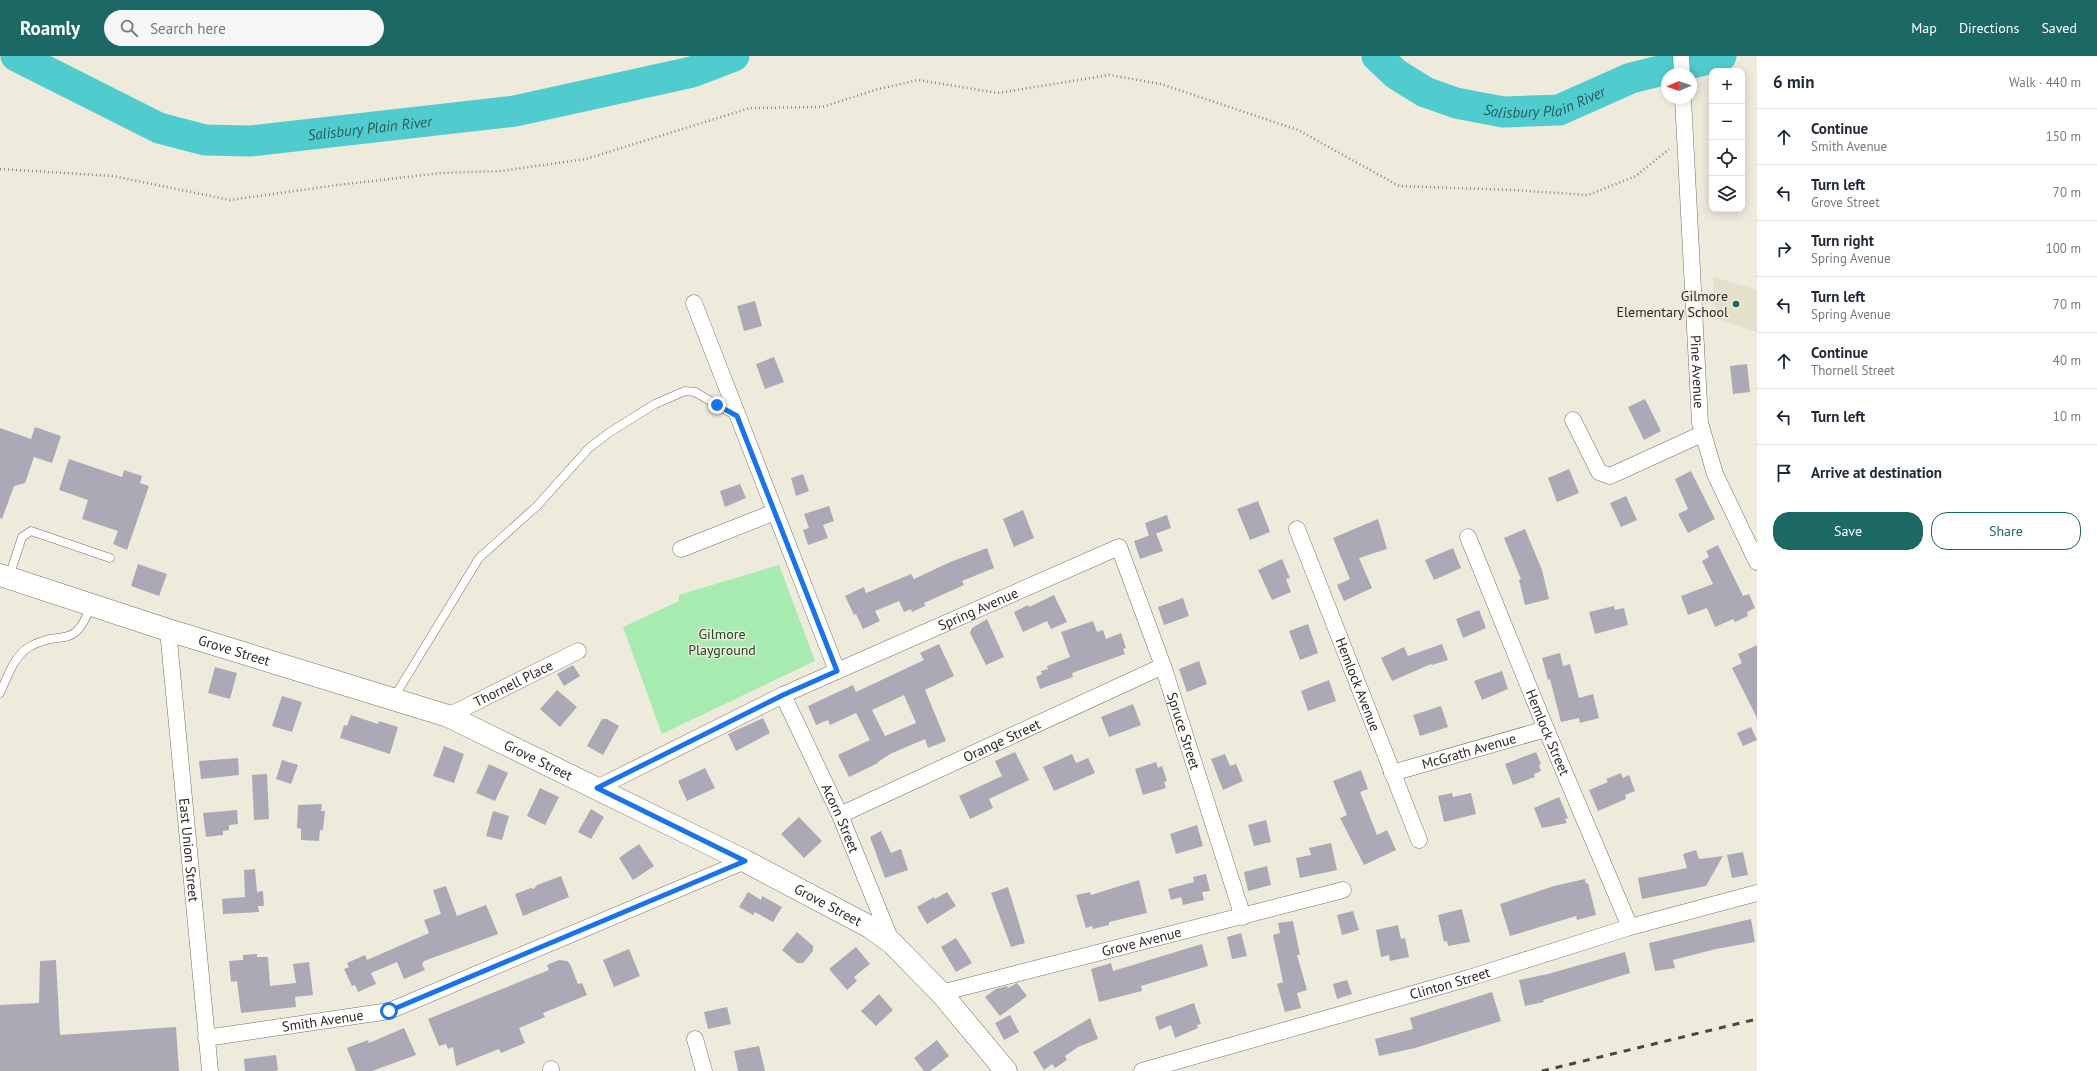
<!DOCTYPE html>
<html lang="en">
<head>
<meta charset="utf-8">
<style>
  :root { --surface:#fff; --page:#f6f6f7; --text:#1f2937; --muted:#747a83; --line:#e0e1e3; --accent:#1c6865 }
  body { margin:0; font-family:"PT Sans",sans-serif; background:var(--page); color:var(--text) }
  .controls { position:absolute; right:12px; top:12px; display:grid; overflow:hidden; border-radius:8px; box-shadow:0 2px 10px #0003 }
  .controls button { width:36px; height:36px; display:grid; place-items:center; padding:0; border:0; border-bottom:1px solid var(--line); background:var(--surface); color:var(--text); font:20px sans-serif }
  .compass { position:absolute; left:1661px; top:12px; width:36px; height:36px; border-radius:50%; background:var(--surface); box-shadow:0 2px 10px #0003; rotate:268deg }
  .stop { position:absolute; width:12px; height:12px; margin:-9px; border:3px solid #1a73e8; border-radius:50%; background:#fff }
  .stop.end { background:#1a73e8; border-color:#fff; box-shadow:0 1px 4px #0008 }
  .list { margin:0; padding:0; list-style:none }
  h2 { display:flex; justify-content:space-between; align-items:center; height:52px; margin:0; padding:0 16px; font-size:17px }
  h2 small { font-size:13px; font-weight:400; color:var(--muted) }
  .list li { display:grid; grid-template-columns:26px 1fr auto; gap:12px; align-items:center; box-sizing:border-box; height:56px; padding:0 16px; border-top:1px solid var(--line) }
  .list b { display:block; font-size:15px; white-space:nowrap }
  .list p { margin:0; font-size:13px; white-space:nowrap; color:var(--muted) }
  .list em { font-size:13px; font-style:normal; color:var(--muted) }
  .actions { display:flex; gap:8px; padding:12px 16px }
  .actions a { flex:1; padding:9px 0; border:1px solid var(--accent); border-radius:16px; text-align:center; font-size:14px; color:var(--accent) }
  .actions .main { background:var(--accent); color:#fff }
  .icon { flex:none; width:22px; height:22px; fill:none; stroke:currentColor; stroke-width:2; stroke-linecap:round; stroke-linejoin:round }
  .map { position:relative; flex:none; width:1757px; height:1015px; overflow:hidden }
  header { display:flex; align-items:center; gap:24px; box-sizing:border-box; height:56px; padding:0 20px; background:var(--accent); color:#fff }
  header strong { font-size:19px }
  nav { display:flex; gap:22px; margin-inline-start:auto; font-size:14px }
  .search { width:280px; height:36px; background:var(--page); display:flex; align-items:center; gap:10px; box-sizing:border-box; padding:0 14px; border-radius:22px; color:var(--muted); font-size:15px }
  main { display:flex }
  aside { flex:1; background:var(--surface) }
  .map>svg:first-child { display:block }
  .built { fill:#e5e0cc }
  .green { fill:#a7ebb0 }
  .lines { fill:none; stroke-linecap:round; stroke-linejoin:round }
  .river { stroke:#51ccce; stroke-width:31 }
  .building { fill:#aba9b6; fill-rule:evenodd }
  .service-casing { stroke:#747064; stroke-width:9 }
  .minor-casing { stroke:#747064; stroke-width:17 }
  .secondary-casing { stroke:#747064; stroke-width:23 }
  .path { stroke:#8a887e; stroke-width:2.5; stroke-dasharray:1 3; stroke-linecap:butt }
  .service { stroke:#fff; stroke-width:8 }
  .minor { stroke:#fff; stroke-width:16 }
  .secondary { stroke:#fff; stroke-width:22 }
  .rail { stroke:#484740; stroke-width:3; stroke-dasharray:7 7; stroke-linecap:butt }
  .route { stroke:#1a73e8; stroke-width:5 }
  .poi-dot { fill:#1c6865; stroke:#eeebdd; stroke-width:1.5 }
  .labels { text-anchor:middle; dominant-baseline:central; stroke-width:3; stroke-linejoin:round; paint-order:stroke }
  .poi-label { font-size:14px; fill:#2b2a24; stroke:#eeebdd; text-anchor:end }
  .street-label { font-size:14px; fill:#2b2a24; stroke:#eeebdd }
  .park-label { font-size:14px; fill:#194923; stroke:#eeebdd }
  .water-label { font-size:15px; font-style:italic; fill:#285c5d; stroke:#eeebdd }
</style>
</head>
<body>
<header>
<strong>Roamly</strong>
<div class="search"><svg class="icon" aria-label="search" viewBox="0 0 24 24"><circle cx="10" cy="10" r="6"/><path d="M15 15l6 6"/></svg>Search here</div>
<nav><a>Map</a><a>Directions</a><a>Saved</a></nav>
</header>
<main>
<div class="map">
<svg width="1757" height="1015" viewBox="0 0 1757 1015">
  <rect width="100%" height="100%" fill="#eeebdd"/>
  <!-- built -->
  <path class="built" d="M1713,221L1757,234V276L1715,262Z"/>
  <!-- green -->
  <path class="green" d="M779,509L815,605L662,678L623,571L679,545V539Z"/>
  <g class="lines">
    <!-- river -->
    <g class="river">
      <path id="s1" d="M16,0L159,72L205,84L250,85L515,55L692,16L734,0"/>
      <path id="s2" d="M1377,0L1396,18L1425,36L1456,47L1503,56L1559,54L1631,22L1721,0"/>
    </g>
  </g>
  <!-- building -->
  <g class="building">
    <path d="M755,245L762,270L744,275L737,250Z"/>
    <path d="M774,301L784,326L765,333L756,308Z"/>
    <path d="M1747,308L1750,336L1733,338L1730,310Z"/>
    <path d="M1645,343L1661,375L1644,384L1628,351Z"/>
    <path d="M35,371L61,380L52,407L34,401L25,427L14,430L2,463L0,462V372L31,383Z"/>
    <path d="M69,403L122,421L124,414L142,420L140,427L149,430L127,494L113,488L118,475L82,463L88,444L59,434Z"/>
    <path d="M1569,413L1579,437L1557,446L1548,422Z"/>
    <path d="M1691,415L1715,463L1688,477L1678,458L1688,453L1675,423Z"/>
    <path d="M803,418L809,435L796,440L791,422Z"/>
    <path d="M740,428L746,442L725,451L720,435Z"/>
    <path d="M1626,440L1637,464L1621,471L1610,447Z"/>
    <path d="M1258,445L1270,476L1250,484L1237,453Z"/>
    <path d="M829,450L834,465L823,469L828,482L808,489L803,474L809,472L804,458Z"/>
    <path d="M1023,454L1034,482L1014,491L1003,463Z"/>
    <path d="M1167,459L1171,472L1149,480L1145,467Z"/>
    <path d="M1378,463L1387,493L1359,502L1372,532L1344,545L1337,529L1350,523L1333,482Z"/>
    <path d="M1525,473L1542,514L1549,543L1525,549L1519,524L1521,523L1504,482Z"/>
    <path d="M1156,477L1163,495L1140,503L1134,485Z"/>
    <path d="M1718,489L1743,540L1749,538L1755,552L1747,556L1748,560L1735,566L1733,563L1715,571L1707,552L1688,559L1681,540L1713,528L1702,505L1709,501L1706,495Z"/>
    <path d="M987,492L994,512L962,525L964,529L924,547L925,550L912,556L911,553L904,556L899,545L875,555L880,565L863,573L856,558L854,559L845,540L864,531L866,537L911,518L914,523L948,507Z"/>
    <path d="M1453,492L1461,512L1434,524L1425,504Z"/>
    <path d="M1282,503L1290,522L1286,523L1291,536L1272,544L1258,514Z"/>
    <path d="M138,508L167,518L159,540L131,530Z"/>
    <path d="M1054,539L1067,566L1051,573L1047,565L1023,576L1014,556L1028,549L1029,551Z"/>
    <path d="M1183,542L1189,560L1164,569L1158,551Z"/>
    <path d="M1614,550L1615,554L1624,552L1628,569L1595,578L1589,556Z"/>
    <path d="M1479,554L1486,572L1463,582L1456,563Z"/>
    <path d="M987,563L1004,601L986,609L970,577L972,572Z"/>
    <path d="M1093,565L1097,576L1103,574L1106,583L1121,577L1126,592L1123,593L1125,598L1072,617L1073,621L1040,633L1036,621L1042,618L1041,615L1048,613L1047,610L1070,601L1061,576Z"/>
    <path d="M1308,568L1318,597L1300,604L1289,575Z"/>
    <path d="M939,588L954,620L925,634L946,685L928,692L925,683L890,698L878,706V707L849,721L838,699L870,684L856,657L830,669L828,664L816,669L808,650L853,629L856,636L924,604L920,597ZM904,639L916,667L885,680L872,654Z"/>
    <path d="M1442,588L1448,604L1432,609L1431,608L1392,625L1381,602L1404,591L1408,600Z"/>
    <path d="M1757,589V662L1732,612L1742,607L1738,598Z"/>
    <path d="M1560,597L1563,610L1570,608L1579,642L1593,638L1599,662L1580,667L1579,662L1561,666L1550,623L1548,624L1542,602Z"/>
    <path d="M1199,605L1207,628L1187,636L1179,613Z"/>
    <path d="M573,609L580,620L564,630L557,618Z"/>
    <path d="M215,611L237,617L230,643L208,637Z"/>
    <path d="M1502,615L1508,633L1482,644L1474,625Z"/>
    <path d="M1329,624L1336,645L1308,655L1301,635Z"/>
    <path d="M557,634L577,651L560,671L540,653Z"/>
    <path d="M282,640L302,646L292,676L272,670Z"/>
    <path d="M1133,648L1141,669L1109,681L1101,661Z"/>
    <path d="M1441,650L1448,671L1420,680L1413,659Z"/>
    <path d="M351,659L378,668L379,665L398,671L390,698L340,682L344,669L347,670Z"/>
    <path d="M763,662L770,677L736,695L728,678Z"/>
    <path d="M602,663H607L619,670L603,699L587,690Z"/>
    <path d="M1751,671L1757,684L1743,690L1737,677Z"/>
    <path d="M444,690L464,698L454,727L433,720Z"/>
    <path d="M1015,696L1029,724L989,743L993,752L970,763L959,740L1002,720L995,705Z"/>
    <path d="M1536,696L1541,708L1539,709L1541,715L1534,718L1535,721L1513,729L1505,708Z"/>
    <path d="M1072,698L1076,707L1088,702L1095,717L1054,735L1043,711Z"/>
    <path d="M1225,698L1230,710L1236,708L1243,725L1223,734L1211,703Z"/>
    <path d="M238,702L239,719L201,723L199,705Z"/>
    <path d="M282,704L298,709L291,728L276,723Z"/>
    <path d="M1156,706L1158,712L1162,710L1167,725L1164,726L1166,732L1143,739L1135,713Z"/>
    <path d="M489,708L508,717L495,745L476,737Z"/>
    <path d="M705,712L715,732L687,745L678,725Z"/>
    <path d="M1361,714L1368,733L1360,736L1377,779L1387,774L1396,794L1364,809L1340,762L1347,759L1333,725Z"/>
    <path d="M1621,717L1623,722L1629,719L1635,735L1625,739L1626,743L1598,755L1589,734L1608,726L1606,723Z"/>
    <path d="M267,718L269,763L254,764L252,719Z"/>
    <path d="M540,732L559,741L545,769L527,760Z"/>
    <path d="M1452,737L1453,741L1471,737L1476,758L1444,766L1438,740Z"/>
    <path d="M1559,741L1568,762L1565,763L1567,767L1542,772L1534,752Z"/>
    <path d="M322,748L321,755H325L323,774H320L319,785L301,784V773L297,772L298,749Z"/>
    <path d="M591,753L604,761L591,783L578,776Z"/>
    <path d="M237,754L238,768L229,769V774L223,775V779L206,781L203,757Z"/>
    <path d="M493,755L509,760L502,784L486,780Z"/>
    <path d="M799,761L822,785L804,802L781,778Z"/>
    <path d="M1266,764L1271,786L1254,790L1248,769Z"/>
    <path d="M1197,769L1203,790L1176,798L1170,778Z"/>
    <path d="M881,775L891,797L901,793L908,814L885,822L870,781Z"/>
    <path d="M1331,787L1337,814L1300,822L1296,802L1311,799L1309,792Z"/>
    <path d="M639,788L654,810L633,824L619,802Z"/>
    <path d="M1696,794L1699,803L1723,800L1706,830L1642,843L1638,822L1687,812L1683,798Z"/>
    <path d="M1743,796L1748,819L1732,822L1727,799Z"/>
    <path d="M1267,810L1271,829L1248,835L1244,816Z"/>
    <path d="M255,813L257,836L263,835L264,850H258L259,856L223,858L222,843L245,841L244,814Z"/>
    <path d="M1206,818L1210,835L1202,836L1204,844L1183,849L1181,841L1171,844L1168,833L1194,826L1193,821Z"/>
    <path d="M561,820L569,841L523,860L515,838L531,832L534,833L537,829Z"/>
    <path d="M1585,823L1586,828L1588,827L1596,859L1577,864L1576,860L1510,880L1500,848L1554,830Z"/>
    <path d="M1139,824L1147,857L1109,866V869L1093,873L1092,870L1086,872L1076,839L1090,836L1091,839Z"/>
    <path d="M446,830L457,860L486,849L498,878L424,905L422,908L425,914L404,923L397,906L371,917L376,928L358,936L355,929L352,930L344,913L349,911L347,907L365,899L367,904L429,877L424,864L441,858L433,834Z"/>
    <path d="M1008,831L1025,887L1011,891L991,837Z"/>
    <path d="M748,836L761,844L762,840L782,851L773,866L755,856L753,859L739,851Z"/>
    <path d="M947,836L956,850L927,868L917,851L934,841L935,843Z"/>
    <path d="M1462,853L1470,886L1448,890L1447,885L1444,886L1438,859Z"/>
    <path d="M1353,855L1359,874L1342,879L1337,859Z"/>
    <path d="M1751,863L1755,886L1716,893L1673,904L1675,912L1655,915L1649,887Z"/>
    <path d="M1293,865L1300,899H1297L1307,934L1297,937L1301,952L1285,956L1277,928L1283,926L1273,879L1280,877L1278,867Z"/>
    <path d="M1398,869L1401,883L1405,882L1409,901L1390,905L1389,899L1381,901L1376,874Z"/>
    <path d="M797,876L813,890V895L803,907H797L782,894Z"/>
    <path d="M1241,877L1247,900L1232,903L1227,881Z"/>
    <path d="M956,882L972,907L956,916L941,891Z"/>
    <path d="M1202,888L1208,910L1141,930L1142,935L1099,946L1091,913L1111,907L1113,915Z"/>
    <path d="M856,891L870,908L854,921L857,925L847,934L829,913Z"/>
    <path d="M629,893L640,920L614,931L603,904Z"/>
    <path d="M1625,896L1630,917L1543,944L1544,946L1525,950L1519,924L1548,918Z"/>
    <path d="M257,898V901H268L270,930L296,927L293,908L309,906L313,939L295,941L296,951L241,957L237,925L231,926L229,905L243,904V899Z"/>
    <path d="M56,904L60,979L176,971L179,1015H0V949L39,947L40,905Z"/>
    <path d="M559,904L567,905L570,908L578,928L582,927L587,939L543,957L545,961L519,972L525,987L501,997L499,993L456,1010L453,991L448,993L446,988L439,990L428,963L549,914L547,909Z"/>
    <path d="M1347,924L1352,938L1337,943L1333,928Z"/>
    <path d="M1017,927L1027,940L1000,960L985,941L996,933L1007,930L1008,932Z"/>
    <path d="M1492,936L1501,965L1415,992L1379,1000L1375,983L1413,973L1410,962Z"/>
    <path d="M879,938L893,954L876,970L861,955Z"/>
    <path d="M1194,947L1201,968L1197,969L1198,972L1175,982L1171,969L1159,974L1155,961Z"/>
    <path d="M727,951L731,968L708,973L704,956Z"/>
    <path d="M1010,959L1019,976L1004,984L995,967Z"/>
    <path d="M1090,962L1098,983L1078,991L1065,1000L1067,1004L1055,1012L1052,1008L1044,1014L1033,996Z"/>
    <path d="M404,972L416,999L372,1015H356L347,992L368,984L369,987Z"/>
    <path d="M937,984L949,1000L930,1015H924L914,1002Z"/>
    <path d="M759,990L765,1015H738L734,995Z"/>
    <path d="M276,999L278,1014L275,1015H245L244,1003Z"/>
  </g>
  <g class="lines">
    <defs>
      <g id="service">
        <path d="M9,521L22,481L31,475L110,502"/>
        <path d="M0,637C7,622 14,600 29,591C61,572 74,597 91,549"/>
        <path d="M393,643L479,502L537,450L589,392L610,376L655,348L685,335L695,336L736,360"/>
      </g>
      <g id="minor">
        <path d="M1681,0L1682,18"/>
        <path id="s3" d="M1683,42L1700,367L1715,418L1757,506"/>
        <path d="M1573,364L1599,416L1610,420L1702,378"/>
        <path id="s4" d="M1297,473L1419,784"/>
        <path id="s5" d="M1468,481L1546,673L1630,871"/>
        <path d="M681,493L775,456"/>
        <path id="s6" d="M168,574L210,1015"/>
        <path id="s7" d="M837,615L1119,491L1163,610L1243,861"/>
        <path id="s8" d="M783,639L840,759L892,887"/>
        <path id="s9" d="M448,660L578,595"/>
        <path id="s10" d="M1392,717L1546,673"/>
        <path d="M597,732L783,639L837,615L694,247"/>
        <path id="s11" d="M840,759L1163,610"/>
        <path id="s12" d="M941,937L1343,834"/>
        <path id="s13" d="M206,982L389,955L745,805"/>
        <path d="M695,983L704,1015"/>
        <path d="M551,1013V1015"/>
        <path id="s14" d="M1142,1015L1469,922L1630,871L1757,837"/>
      </g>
      <g id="secondary">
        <path id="s15" d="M0,519L168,574L448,660L745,805L870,871L892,887L941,937L1006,1015"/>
      </g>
    </defs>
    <!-- service casing -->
    <use href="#service" class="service-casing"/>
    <!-- minor casing -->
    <use href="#minor" class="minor-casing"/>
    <!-- secondary casing -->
    <use href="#secondary" class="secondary-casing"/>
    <!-- path -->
    <path class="path" d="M0,113L113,120L230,144L338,129L441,117L501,115L586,103L750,52L822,51L875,34L918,24L998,37L1109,19L1161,28L1298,74L1399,130L1513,134L1588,139L1636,120L1669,93"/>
    <!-- service -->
    <use href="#service" class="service"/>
    <!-- minor -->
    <use href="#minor" class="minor"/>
    <!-- secondary -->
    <use href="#secondary" class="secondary"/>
    <!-- rail -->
    <path class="rail" d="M1542,1015L1757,963"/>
  </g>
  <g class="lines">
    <!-- route -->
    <path class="route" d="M389,955L745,805L597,732L783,639L837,615L737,360L717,349"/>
  </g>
  <!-- markers -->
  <circle class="poi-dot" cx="1736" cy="248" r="4"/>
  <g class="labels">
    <!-- poi labels -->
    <g class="poi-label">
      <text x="1728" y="240">Gilmore<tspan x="1728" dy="16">Elementary School</tspan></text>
    </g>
    <!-- street labels -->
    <g class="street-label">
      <text stroke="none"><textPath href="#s3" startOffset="274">Pine Avenue</textPath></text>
      <text stroke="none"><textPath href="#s7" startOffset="154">Spring Avenue</textPath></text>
      <text stroke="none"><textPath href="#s15" startOffset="246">Grove Street</textPath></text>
      <text stroke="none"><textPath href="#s9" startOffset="73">Thornell Place</textPath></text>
      <text stroke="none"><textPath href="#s4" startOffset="167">Hemlock Avenue</textPath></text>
      <text stroke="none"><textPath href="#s7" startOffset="503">Spruce Street</textPath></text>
      <text stroke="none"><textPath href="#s5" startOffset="211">Hemlock Street</textPath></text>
      <text stroke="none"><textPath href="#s11" startOffset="178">Orange Street</textPath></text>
      <text stroke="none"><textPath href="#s10" startOffset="80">McGrath Avenue</textPath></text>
      <text stroke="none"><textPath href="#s15" startOffset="570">Grove Street</textPath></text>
      <text stroke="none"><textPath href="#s8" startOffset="136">Acorn Street</textPath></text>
      <text stroke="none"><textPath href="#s6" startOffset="221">East Union Street</textPath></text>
      <text stroke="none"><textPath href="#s15" startOffset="894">Grove Street</textPath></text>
      <text stroke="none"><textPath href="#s12" startOffset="207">Grove Avenue</textPath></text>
      <text stroke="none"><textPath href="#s14" startOffset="320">Clinton Street</textPath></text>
      <text stroke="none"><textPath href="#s13" startOffset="118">Smith Avenue</textPath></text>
    </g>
    <!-- park labels -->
    <g class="park-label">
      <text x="722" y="578">Gilmore<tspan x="722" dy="16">Playground</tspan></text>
    </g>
    <!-- water labels -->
    <g class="water-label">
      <text stroke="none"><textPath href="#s2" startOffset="184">Salisbury Plain River</textPath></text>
      <text stroke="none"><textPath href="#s1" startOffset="373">Salisbury Plain River</textPath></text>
    </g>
  </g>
</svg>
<div class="controls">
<button>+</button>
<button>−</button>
<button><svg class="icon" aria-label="locate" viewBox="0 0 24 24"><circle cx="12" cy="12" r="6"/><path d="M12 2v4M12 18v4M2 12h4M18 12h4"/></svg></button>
<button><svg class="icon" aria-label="layers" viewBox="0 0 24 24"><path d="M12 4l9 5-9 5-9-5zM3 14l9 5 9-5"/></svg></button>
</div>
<svg class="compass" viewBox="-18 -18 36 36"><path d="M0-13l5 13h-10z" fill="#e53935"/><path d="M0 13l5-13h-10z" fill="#747a83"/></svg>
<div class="stop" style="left:389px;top:955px"></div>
<div class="stop end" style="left:717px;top:349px"></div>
</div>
<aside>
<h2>6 min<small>Walk · 440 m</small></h2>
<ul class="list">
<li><svg class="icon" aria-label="ahead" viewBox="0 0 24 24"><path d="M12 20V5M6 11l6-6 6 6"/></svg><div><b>Continue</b><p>Smith Avenue</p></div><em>150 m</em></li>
<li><svg class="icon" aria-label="left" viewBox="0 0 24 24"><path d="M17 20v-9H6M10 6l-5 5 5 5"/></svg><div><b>Turn left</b><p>Grove Street</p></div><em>70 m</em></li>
<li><svg class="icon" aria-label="right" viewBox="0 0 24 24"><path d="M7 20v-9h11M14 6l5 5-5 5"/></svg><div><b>Turn right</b><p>Spring Avenue</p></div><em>100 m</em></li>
<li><svg class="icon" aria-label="left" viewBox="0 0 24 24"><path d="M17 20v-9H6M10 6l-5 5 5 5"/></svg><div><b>Turn left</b><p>Spring Avenue</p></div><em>70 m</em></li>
<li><svg class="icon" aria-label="ahead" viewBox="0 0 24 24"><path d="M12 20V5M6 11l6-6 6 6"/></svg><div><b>Continue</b><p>Thornell Street</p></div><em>40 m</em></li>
<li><svg class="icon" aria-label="left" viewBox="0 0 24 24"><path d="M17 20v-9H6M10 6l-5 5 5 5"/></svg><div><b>Turn left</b></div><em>10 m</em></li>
<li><svg class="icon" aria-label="arrive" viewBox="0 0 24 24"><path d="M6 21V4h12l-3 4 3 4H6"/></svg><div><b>Arrive at destination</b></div></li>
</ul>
<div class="actions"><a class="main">Save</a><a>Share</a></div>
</aside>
</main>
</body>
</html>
